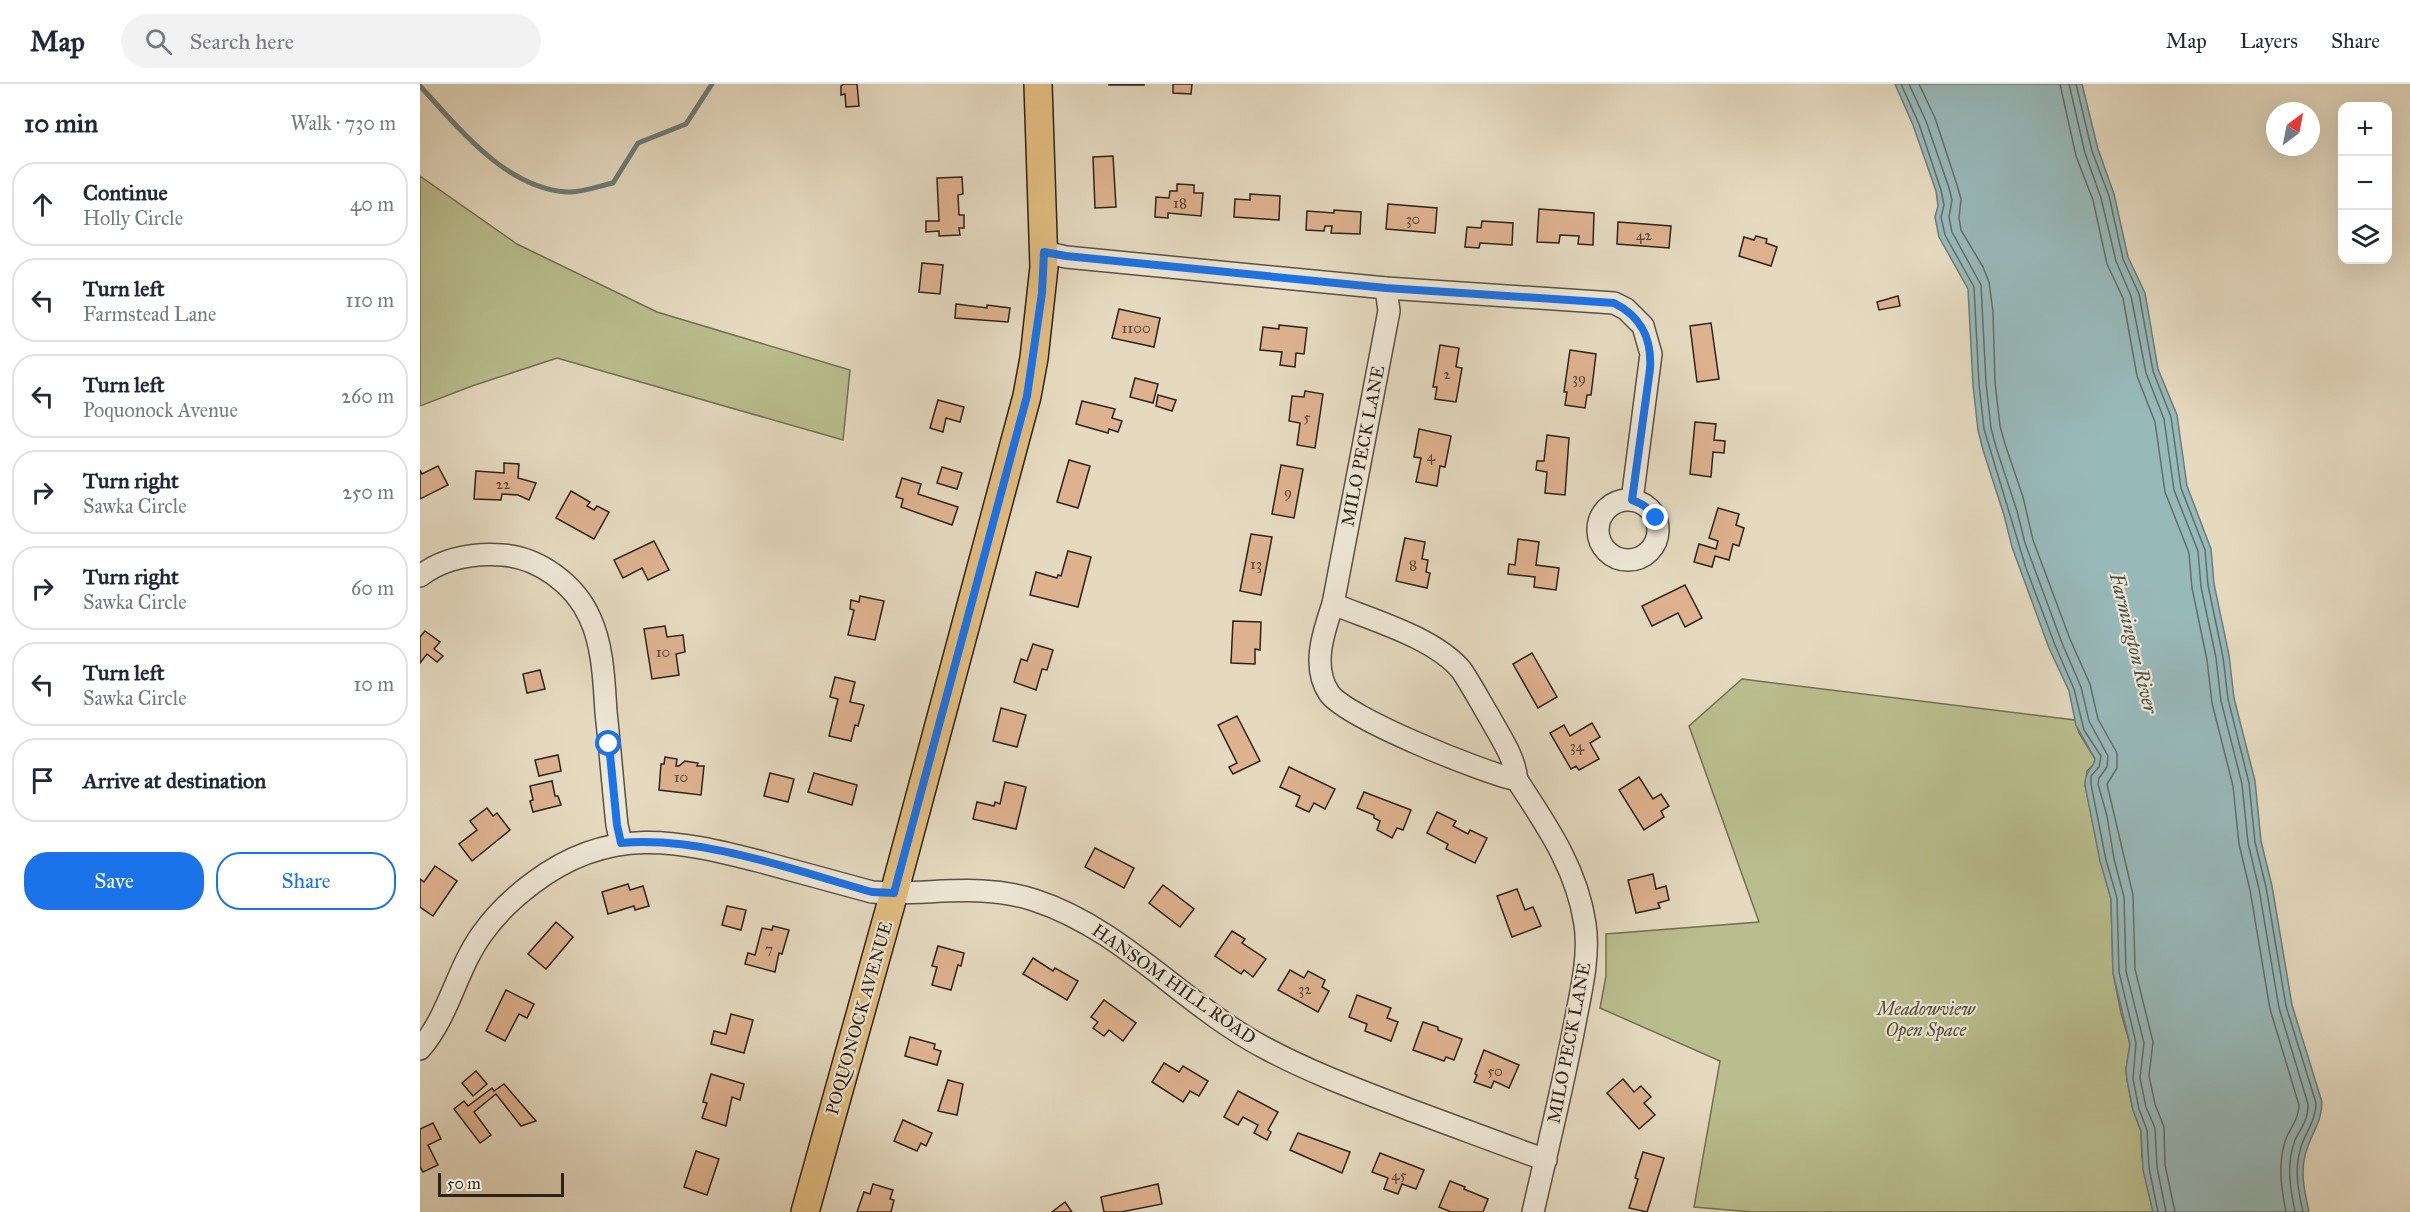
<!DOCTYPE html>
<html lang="en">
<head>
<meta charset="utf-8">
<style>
  :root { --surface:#fff; --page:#f2f2f3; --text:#1f2937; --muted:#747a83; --line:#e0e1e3; --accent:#1a73e8 }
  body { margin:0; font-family:"IM FELL Great Primer",serif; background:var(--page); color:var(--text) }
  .controls { position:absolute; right:18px; top:18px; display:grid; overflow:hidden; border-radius:12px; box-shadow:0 6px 24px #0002 }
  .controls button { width:54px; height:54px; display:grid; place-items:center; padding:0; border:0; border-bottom:2px solid var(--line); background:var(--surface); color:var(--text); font:30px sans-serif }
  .compass { position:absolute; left:1846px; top:18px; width:54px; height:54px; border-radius:50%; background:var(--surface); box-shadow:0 6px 24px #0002; rotate:32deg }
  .scale { position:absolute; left:18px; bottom:15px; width:126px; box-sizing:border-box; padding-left:6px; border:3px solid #2c221a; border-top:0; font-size:16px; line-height:21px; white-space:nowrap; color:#2c221a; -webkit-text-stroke:4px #eee7d6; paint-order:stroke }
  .stop { position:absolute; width:18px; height:18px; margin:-14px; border:4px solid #1a73e8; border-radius:50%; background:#fff }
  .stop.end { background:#1a73e8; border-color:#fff; box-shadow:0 2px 6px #0008 }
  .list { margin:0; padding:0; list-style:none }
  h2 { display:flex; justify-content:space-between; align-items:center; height:78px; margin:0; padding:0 24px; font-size:26px }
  h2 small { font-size:20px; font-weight:400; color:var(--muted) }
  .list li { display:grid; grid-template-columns:39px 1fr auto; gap:18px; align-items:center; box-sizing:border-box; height:84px; margin:0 12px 12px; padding:0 12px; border:2px solid var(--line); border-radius:24px }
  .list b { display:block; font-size:22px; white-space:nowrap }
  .list p { margin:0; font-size:20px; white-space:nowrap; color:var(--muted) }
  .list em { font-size:20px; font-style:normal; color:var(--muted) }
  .actions { display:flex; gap:12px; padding:18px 24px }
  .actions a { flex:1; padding:14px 0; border:2px solid var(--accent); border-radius:24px; text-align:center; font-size:21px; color:var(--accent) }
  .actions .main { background:var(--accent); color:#fff }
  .icon { flex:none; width:33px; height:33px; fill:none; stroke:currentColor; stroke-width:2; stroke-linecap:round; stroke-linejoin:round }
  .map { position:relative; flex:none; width:1990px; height:1128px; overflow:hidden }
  header { display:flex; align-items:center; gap:36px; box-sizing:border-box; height:84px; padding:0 30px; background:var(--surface); border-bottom:2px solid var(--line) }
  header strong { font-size:28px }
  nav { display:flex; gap:33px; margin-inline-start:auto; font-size:21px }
  .search { width:420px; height:54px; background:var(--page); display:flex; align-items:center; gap:15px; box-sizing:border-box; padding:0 21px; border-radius:33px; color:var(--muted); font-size:22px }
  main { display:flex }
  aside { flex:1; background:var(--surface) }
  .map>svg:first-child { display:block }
  .green { fill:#babe8e; stroke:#737054; stroke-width:1.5 }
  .water { fill:#98b9ba; stroke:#6d7d7a; stroke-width:1.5 }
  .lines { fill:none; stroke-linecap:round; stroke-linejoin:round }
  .shore { stroke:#626e6a; stroke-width:1.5 }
  .stream { stroke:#6d7d7a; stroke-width:5 }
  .building { fill:#deb28f; stroke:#2c221a; stroke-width:1.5 }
  .minor-casing { stroke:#5a5044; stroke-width:24 }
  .major-casing { stroke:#2c221a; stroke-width:30 }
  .minor { stroke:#eee7d6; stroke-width:21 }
  .major { stroke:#e2bd80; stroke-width:27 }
  .route { stroke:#1a73e8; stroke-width:8 }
  .labels { text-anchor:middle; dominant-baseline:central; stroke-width:4.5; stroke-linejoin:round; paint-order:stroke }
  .number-label { font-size:15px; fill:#584637 }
  .street-label { font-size:18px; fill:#2c221a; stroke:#eee7d6 }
  .park-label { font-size:18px; font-style:italic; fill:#504937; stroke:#eee7d6 }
  .water-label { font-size:20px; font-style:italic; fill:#4c4f4a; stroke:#eee7d6 }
</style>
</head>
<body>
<header>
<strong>Map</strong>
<div class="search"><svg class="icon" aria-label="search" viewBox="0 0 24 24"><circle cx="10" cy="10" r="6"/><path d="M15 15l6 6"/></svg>Search here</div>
<nav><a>Map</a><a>Layers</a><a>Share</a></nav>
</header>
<main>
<aside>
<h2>10 min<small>Walk · 730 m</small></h2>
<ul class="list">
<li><svg class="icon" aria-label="ahead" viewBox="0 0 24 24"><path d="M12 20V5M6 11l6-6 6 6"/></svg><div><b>Continue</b><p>Holly Circle</p></div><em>40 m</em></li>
<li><svg class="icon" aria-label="left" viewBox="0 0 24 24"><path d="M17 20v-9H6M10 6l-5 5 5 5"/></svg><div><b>Turn left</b><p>Farmstead Lane</p></div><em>110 m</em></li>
<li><svg class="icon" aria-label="left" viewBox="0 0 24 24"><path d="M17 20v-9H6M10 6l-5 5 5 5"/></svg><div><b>Turn left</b><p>Poquonock Avenue</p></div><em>260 m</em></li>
<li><svg class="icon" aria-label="right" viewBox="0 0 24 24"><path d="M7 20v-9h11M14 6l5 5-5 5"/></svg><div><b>Turn right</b><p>Sawka Circle</p></div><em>250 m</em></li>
<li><svg class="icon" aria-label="right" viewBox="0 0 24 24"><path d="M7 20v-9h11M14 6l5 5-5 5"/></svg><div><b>Turn right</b><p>Sawka Circle</p></div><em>60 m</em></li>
<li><svg class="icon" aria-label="left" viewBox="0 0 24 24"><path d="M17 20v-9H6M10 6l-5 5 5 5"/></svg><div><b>Turn left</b><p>Sawka Circle</p></div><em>10 m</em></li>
<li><svg class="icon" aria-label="arrive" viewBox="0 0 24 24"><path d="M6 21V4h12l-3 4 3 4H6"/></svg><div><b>Arrive at destination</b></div></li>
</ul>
<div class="actions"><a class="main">Save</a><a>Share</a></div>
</aside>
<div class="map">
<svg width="1990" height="1128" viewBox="0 0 1990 1128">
  <rect width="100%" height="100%" fill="#e5dac0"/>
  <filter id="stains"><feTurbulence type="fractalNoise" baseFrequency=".00333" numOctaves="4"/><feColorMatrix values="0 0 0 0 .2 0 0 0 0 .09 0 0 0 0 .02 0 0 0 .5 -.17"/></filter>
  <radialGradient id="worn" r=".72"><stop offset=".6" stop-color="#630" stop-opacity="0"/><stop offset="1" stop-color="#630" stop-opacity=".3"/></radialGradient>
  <!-- green -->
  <g class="green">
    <path d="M0,92L97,160L237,228L430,286L423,356L137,274L52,302L0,322Z"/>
    <path d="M1322,595L1655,636L1659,649L1675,675L1674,680L1667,687L1665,701L1681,777L1691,815L1693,889L1701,929L1710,960L1706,985L1707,996L1713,1026L1721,1047L1722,1074L1733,1128H1332L1274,1123L1300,977L1180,924L1186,892V850L1339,838L1269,642Z"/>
  </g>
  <!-- water -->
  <path class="water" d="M1475,0H1662L1678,65L1694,110L1708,173L1725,209L1738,285L1757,331L1767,402L1791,465L1794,500L1809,571L1814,614L1835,697L1841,757L1852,802L1872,921L1902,1018C1902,1035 1894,1046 1888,1062C1879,1084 1884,1106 1889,1128H1733L1723,1086L1721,1047L1713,1026L1707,996L1706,985L1710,960L1693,889L1691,815L1680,777L1665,701C1665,686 1673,686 1675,675L1656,641L1649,607L1629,564L1592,463L1584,431L1563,366L1558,346L1553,301L1548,205L1519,153L1515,133L1518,122L1516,107L1493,41Z"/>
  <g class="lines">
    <!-- shore -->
    <g class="shore">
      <path d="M1481,0L1499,40L1521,106L1524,121L1521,133L1525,151L1554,203L1559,300L1564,345L1606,484L1635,561L1654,605L1664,646L1681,672L1679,683L1671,692V700L1686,776L1697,814L1699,888L1716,959L1713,995L1719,1025L1727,1046L1729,1084L1738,1128"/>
      <path d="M1489,0L1506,37L1529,104L1532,116L1529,133L1532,148L1561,201L1566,299L1571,344L1576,363L1597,427L1605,459L1642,559L1661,603L1669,637L1688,672L1687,683L1679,694L1678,700L1687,732L1694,775L1704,813L1706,887L1724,959L1720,994L1726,1023L1735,1044L1737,1083L1746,1128"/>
      <path d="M1499,0L1515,34L1537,101L1541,115L1539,134L1541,146L1563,183L1569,198L1573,228L1575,298L1580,342L1585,360L1603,413L1613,456L1650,555L1670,600L1678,635L1697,669V684L1687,700L1713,811L1715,885L1733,958L1729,992L1735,1020L1744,1043L1745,1081L1755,1128"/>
      <path d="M1640,0L1656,72L1673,116L1687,180L1703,214L1717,292L1735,338L1745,408L1769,469L1772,504L1787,576L1792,619L1813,702L1819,760L1830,806L1850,925L1879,1021C1879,1033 1872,1042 1867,1052C1857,1077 1861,1103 1866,1128"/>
      <path d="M1649,0L1665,69L1681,114L1696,177L1711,212L1726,289L1744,335L1754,406L1778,467L1781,503L1796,574L1801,617L1822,700L1828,759L1839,805L1859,924L1888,1020C1889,1034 1881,1044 1875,1056C1866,1080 1870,1104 1875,1128"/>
      <path d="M1656,0L1672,67L1689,112L1703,175L1719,210L1733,287L1751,333L1761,404L1785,466L1788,501L1803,573L1808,615L1829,699L1835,758L1846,803L1866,922L1896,1019C1896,1036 1886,1047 1881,1063C1874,1085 1878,1106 1883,1128"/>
    </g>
    <!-- stream -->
    <path class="stream" d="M0,2C39,44 85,104 147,108C161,109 179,102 193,99L218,59L266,40L292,0"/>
  </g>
  <!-- building -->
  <g class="building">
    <path d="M424,0H437L439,22L426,23L425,10L421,11V2Z"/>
    <rect x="689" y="0" width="35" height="1"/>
    <path d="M753,0H772L771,10L753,9Z"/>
    <path d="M693,72L696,123L675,124L673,73Z"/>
    <path d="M542,93L543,110L538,111L539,131H544V144H539L540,151L519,152V147L506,148V137H519L517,94Z"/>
    <path d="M757,100L774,101V109H783L781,132L748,129V134L735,133L736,113L749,114L750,107H757Z"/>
    <path d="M830,110L860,112L859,136L814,133L815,115L830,116Z"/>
    <path d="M968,120L1017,124L1015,149L966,145Z"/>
    <path d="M1119,125L1174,129L1173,161L1158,160L1159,152L1140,151L1139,159L1117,158Z"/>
    <path d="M914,126L941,128L940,150L911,149L912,142H905L904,147L886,146L887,127L914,129Z"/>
    <path d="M1062,137L1093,139L1092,161L1060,159L1059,164L1045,163L1047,143L1061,144Z"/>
    <path d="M1198,138L1251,142L1249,164L1197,160Z"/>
    <path d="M1336,152L1347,155L1346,159L1357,163L1351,182L1319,172L1324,153L1334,156Z"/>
    <path d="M502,179L523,181L520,210L499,208Z"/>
    <path d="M1478,212L1480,222L1459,226L1457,218Z"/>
    <path d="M536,220L567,224V221L590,224L588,238L535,234Z"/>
    <path d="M699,225L740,234L734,263L692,254Z"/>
    <path d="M1291,239L1299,295L1277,298L1270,242Z"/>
    <path d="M859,241L887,244L884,270L876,269L875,283L860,281L862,268L840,266L843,243L859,245Z"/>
    <path d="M1020,261L1039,264L1036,283L1042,284L1036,318L1015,315L1017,303H1013Z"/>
    <path d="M1150,266L1176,270L1171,311H1167L1165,324L1145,321L1147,308H1144Z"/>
    <path d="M715,294L738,300L733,319L710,313Z"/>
    <path d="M885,307L903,310L895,364L877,361L880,339L869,337L872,312L884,313Z"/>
    <path d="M738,311L756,316L752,327L736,322Z"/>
    <path d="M518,316L544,323L540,338L526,334L523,348L510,344Z"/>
    <path d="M662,317L695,325L692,334L702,337L698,348L689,345L688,349L656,340Z"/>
    <path d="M1275,338L1296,340L1294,356L1305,357L1304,369L1293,368L1291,393L1270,390Z"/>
    <path d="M999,345L1031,352L1025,383L1020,382L1017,402L996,398L1001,374L994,373Z"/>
    <path d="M1127,351L1149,354L1145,411L1125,409L1127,388L1116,386L1117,377H1124Z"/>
    <path d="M649,376L670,382L658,424L637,418Z"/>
    <path d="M84,379L99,380L98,394L116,399L109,416L98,411L82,410L81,416L54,415L56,387L84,389Z"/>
    <path d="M861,381L883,385L874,434L852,430Z"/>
    <path d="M18,382L28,401L0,415V386L2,390Z"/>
    <path d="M522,383L542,389L537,405L517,399Z"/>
    <path d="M482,394L501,400L498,410L538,423L532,441L481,423L483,415L476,413Z"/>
    <path d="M151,407L170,418L167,422L174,426L177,422L189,428L174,455L136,434Z"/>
    <path d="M1298,424L1319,430L1316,441L1324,444L1319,462L1313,460L1309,476L1295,472L1292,483L1274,478L1279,460L1296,465L1298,457L1289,454Z"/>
    <path d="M831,450L852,453L841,511L820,507Z"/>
    <path d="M985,454L1005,458L1002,475L1008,476L1006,488L1010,489L1007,504L976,497Z"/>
    <path d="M1098,455L1119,458L1116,481L1139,484L1136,506L1114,503L1115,493L1088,490L1089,480L1095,481Z"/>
    <path d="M234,457L249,486L228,496L222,484L203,494L194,476Z"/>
    <path d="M648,467L671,473L658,523L610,511L616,488L637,494L638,491L641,492Z"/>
    <path d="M1265,501L1282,534L1265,543L1258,529L1232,542L1222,522Z"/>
    <path d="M440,512L464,517L455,556L428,551L434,526L430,525L431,516L439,518Z"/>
    <path d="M813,537L841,538L840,566L835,565V580L811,579Z"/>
    <path d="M245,542L247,553L263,551L265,568L256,570L259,591L232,595L224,545Z"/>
    <path d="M5,547L20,558L14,565L23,572L17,578L7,570L0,579V553Z"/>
    <path d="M613,560L633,566L627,586L622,585L616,606L594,598L601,575L607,577Z"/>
    <path d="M1112,569L1137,613L1118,624L1093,580Z"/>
    <path d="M120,586L125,605L107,609L103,590Z"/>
    <path d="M415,593L435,598L430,618L444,621L438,642L435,641L431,657L409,652L418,615L410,613Z"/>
    <path d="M581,624L606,631L597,663L573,657Z"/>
    <path d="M817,632L840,677L813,690L809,683L817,679L798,641Z"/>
    <path d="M1172,639L1180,653L1170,659L1179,675L1159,686L1156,682L1151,685L1130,649L1144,641L1150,652Z"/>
    <path d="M138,671L141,687L119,692L115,676Z"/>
    <path d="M245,673L257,675L256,682H259L265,677L278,679L277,682H284L281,711L239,706L241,680H244Z"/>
    <path d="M869,683L915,705L905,725L894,719L889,728L876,722L880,712L860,703Z"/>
    <path d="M350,689L374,695L368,718L344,712Z"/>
    <path d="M394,689L437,701L432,721L388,708Z"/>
    <path d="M1219,693L1233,715L1241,710L1249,722L1241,727L1244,733L1224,746L1199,706Z"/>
    <path d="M132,697L135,712H138L141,721L113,728L110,717L113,716L110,702Z"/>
    <path d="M585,698L606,703L596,745L553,735L557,718L574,722L575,718L580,720Z"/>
    <path d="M944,708L991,726L983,746L977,744L972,754L957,746L960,737L954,734V731L937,724Z"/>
    <path d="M67,724L73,732L77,729L90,746L52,777L39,760L57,746L50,737Z"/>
    <path d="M1017,728L1036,737L1033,742L1048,750L1050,746L1067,754L1055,779L1026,765L1028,760L1007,749Z"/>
    <path d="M675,764L714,784L704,804L665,783Z"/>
    <path d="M15,782L37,797L13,832L0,823V795L4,798Z"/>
    <path d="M1233,790L1236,805L1246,802L1249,816L1238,819L1240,824L1216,829L1208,796Z"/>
    <path d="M208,800L210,806L223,802L229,822L215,826L214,822L188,830L182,808Z"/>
    <path d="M743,801L774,825L760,843L729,819Z"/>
    <path d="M1097,805L1105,826L1113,823L1121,842L1092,853L1077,812Z"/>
    <path d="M307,822L326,826L321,846L302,841Z"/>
    <path d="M136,838L153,853L126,885L108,870Z"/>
    <path d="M353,842L369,846L362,870L359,869L355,888L325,880L328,869L335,871L342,844L352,846Z"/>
    <path d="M812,847L825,855L822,859L846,875L833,893L824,886L821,890L795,872Z"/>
    <path d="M518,862L544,869L541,882L538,881L531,906L512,901L517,883L512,882Z"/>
    <path d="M613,874L633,887L635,884L658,897L647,916L603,890Z"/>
    <path d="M870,886L884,894L888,887L905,896L902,903L909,907L898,928L858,906Z"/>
    <path d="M86,906L114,920L107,934L99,930L85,957L66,947Z"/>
    <path d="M937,911L971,924L967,934L978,938L971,957L945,947L947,940L929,933Z"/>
    <path d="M684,916L716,939L703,957L689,946L684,952L673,944L678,938L671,933Z"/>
    <path d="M311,930L333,936L324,969L291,960L294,947L306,950Z"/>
    <path d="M1003,938L1018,943V946L1042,955L1034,976L1026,973L1024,977L993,966Z"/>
    <path d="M490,953L515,960L514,965L521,967L517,981L485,972Z"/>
    <path d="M1064,966L1099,981L1089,1004L1074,997L1071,1004L1054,998L1057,991L1055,990Z"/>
    <path d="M744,979L759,988L763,982L788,997L779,1012L770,1007L763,1018L732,998Z"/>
    <path d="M56,987L67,1000L53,1012L42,999Z"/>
    <path d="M291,990L324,1000L320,1016L312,1013L306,1042L282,1034L287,1019L283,1018Z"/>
    <path d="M1203,995L1214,1008L1221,1002L1231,1013L1224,1019L1235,1031L1219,1045L1187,1009Z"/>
    <path d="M528,996L543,1000L537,1031L518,1027Z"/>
    <path d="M84,1000L116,1037L101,1042L76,1010L54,1028L71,1051L60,1059L34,1025L44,1017L48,1022L72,1004L74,1007Z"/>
    <path d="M818,1007L858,1028L848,1046L851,1048L847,1056L834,1049L838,1041L823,1033L818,1041L804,1033Z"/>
    <path d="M483,1036L512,1049L506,1062L501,1059L497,1067L474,1057Z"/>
    <path d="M13,1039L21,1055L8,1061L18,1081L3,1088L0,1083V1045Z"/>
    <path d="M878,1049L930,1068L922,1089L870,1066Z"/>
    <path d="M276,1067L299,1075L287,1111L264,1103Z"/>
    <path d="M1223,1068L1244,1074L1227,1128L1209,1124L1218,1095L1215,1094Z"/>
    <path d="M960,1069L1004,1086L996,1105L982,1100L978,1110L964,1105L968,1094L952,1088Z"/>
    <path d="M1030,1097L1045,1103L1044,1105L1068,1115L1063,1128H1031L1019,1123Z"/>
    <path d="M453,1100L473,1106L470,1115L474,1116L471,1128H437L444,1108L450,1110Z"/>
    <path d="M738,1100L742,1120L701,1128H684L681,1113Z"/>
    <path d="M645,1118L652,1128H632Z"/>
  </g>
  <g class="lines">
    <defs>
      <g id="minor">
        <path d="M624,168L646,173L966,204L1194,219L1206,225L1223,242L1231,270L1212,416"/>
        <path d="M966,204L969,227L913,520C904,547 891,582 909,609C926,634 1064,689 1097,696C1127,742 1157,785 1165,840C1170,874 1160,911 1154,944C1142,1006 1127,1067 1113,1128"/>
        <circle cx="1208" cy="446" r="30"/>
        <path d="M0,492C24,474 52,469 82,471C118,473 155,500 170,534C183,562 184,597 186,628C190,665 193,703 197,741L201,759"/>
        <path d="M913,520C952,536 1016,554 1042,587C1052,602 1061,619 1070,634C1082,656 1094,672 1097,696"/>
        <path d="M0,965C30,930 36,886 62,850C76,830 94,813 113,799C189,741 257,756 342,778C379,788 415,798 452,808C508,812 559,798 614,816C704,845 764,922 847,965C894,990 944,1008 993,1027C1037,1043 1081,1060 1126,1076"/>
      </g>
      <path id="major" d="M385,1128L474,809L607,312L614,274L624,183L618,0"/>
    </defs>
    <!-- minor casing -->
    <use href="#minor" class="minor-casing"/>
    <!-- major casing -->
    <use href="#major" class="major-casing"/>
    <!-- minor -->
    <use href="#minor" class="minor"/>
    <!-- major -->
    <use href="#major" class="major"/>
  </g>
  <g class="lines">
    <!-- route -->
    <path class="route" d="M189,660L197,741L201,759C283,752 373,786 452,808L474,809L607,312L622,209L624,168L646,172L966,204L1194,219C1222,233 1232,255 1230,285L1212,416C1223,420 1229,424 1236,434"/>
  </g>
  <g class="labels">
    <!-- number labels -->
    <g class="number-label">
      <text x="760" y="119">18</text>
      <text x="993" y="135">30</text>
      <text x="1224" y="151">42</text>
      <text x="716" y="244">1100</text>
      <text x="1027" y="290">2</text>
      <text x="1159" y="294">39</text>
      <text x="887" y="333">5</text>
      <text x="1011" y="372">4</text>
      <text x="83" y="400">22</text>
      <text x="868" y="408">9</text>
      <text x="836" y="480">13</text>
      <text x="993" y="481">8</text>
      <text x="243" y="568">10</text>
      <text x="1157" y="662">34</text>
      <text x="261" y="693">10</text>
      <text x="349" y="865">7</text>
      <text x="885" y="905">32</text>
      <text x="1075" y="987">50</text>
      <text x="979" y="1091">45</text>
    </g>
    <!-- street labels -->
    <g class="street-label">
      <text transform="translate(943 362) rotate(-79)">MILO PECK LANE</text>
      <text transform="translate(754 900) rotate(35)">HANSOM HILL ROAD</text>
      <text transform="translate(439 934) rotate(-74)">POQUONOCK AVENUE</text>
      <text transform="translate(1149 959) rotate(-79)">MILO PECK LANE</text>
    </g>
    <!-- park labels -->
    <g class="park-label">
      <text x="1506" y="925">Meadowview<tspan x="1506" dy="21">Open Space</tspan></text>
    </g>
    <!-- water labels -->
    <g class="water-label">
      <text transform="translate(1714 559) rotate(76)">Farmington River</text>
    </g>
  </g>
  <rect width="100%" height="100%" filter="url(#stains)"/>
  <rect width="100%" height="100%" fill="url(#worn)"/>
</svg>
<div class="controls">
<button>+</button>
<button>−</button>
<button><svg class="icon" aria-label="layers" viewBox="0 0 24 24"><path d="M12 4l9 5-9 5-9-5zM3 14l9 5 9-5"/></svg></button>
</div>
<svg class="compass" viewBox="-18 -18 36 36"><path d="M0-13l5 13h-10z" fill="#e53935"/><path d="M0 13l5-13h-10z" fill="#747a83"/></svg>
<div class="scale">50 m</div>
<div class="stop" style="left:189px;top:660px"></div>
<div class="stop end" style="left:1236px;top:434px"></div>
</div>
</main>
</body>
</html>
